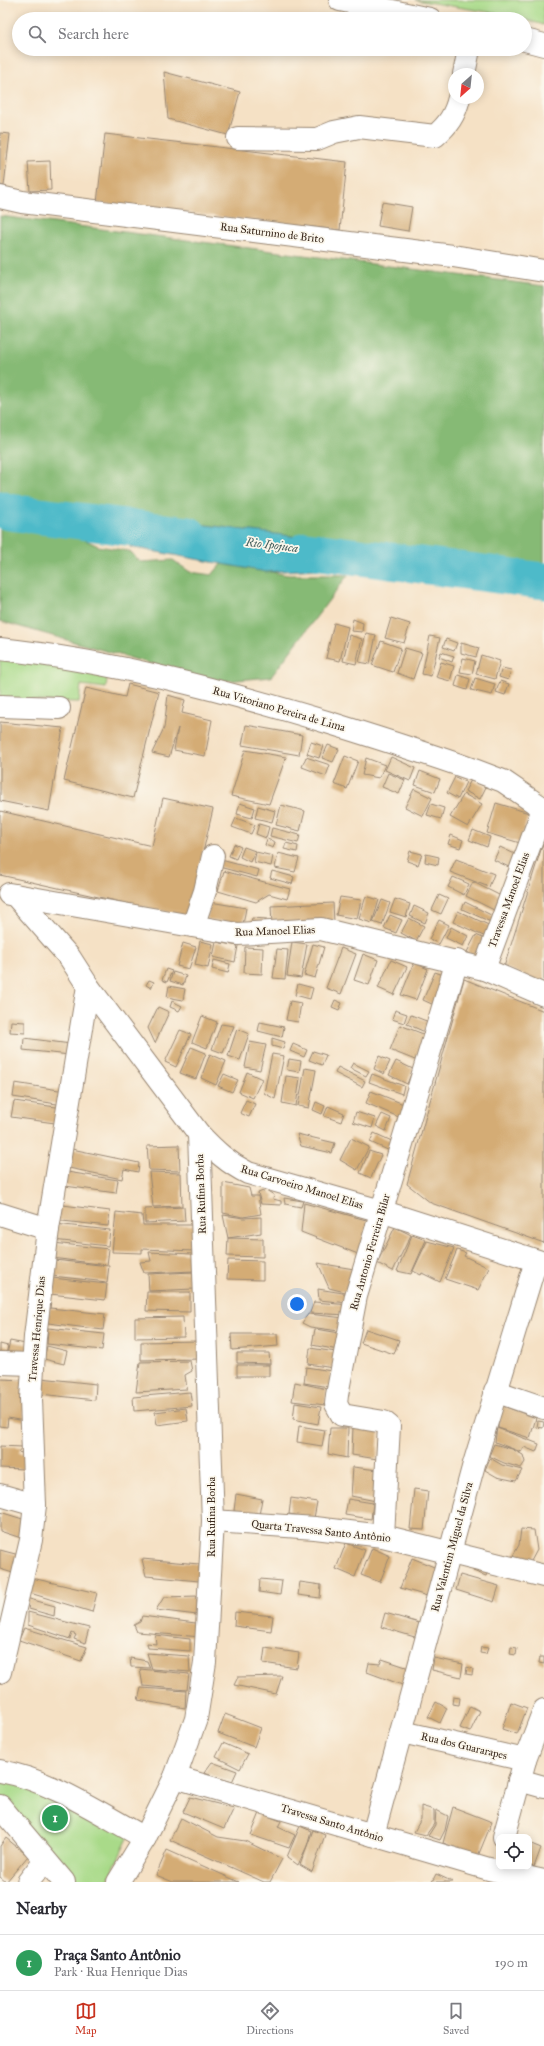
<!DOCTYPE html>
<html lang="en">
<head>
<meta charset="utf-8">
<style>
  :root { --surface:#fff; --page:#f7f7f7; --text:#2b2b33; --muted:#7c7c81; --line:#e1e1e2; --accent:#c8321e }
  body { margin:0; font-family:"IM FELL Great Primer",serif; background:var(--page); color:var(--text) }
  .controls { position:absolute; right:12px; bottom:12px; display:grid; overflow:hidden; border-radius:8px; box-shadow:0 2px 10px #0003 }
  .controls button { width:36px; height:36px; display:grid; place-items:center; padding:0; border:0; border-bottom:1px solid var(--line); background:var(--surface); color:var(--text); font:20px sans-serif }
  .compass { position:absolute; left:448px; top:68px; width:36px; height:36px; border-radius:50%; background:var(--surface); box-shadow:0 2px 10px #0003; rotate:207deg }
  .you { position:absolute; left:297px; top:1304px; width:14px; height:14px; margin:-10px; border:3px solid #fff; border-radius:50%; background:#1a73e8; box-shadow:0 0 0 6px #1a73e833 }
  .badge { display:grid; place-items:center; width:26px; height:26px; border-radius:50%; background:var(--accent); color:#fff; font-size:13px; font-weight:700 }
  .pin { position:absolute; translate:-50% -50%; border:2px solid #fff; box-shadow:0 1px 4px #0006 }
  .list { margin:0; padding:0; list-style:none }
  h2 { display:flex; justify-content:space-between; align-items:center; height:52px; margin:0; padding:0 16px; font-size:17px }
  h2 small { font-size:13px; font-weight:400; color:var(--muted) }
  .list li { display:grid; grid-template-columns:26px 1fr auto; gap:12px; align-items:center; box-sizing:border-box; height:56px; padding:0 16px; border-top:1px solid var(--line) }
  .list b { display:block; font-size:15px; white-space:nowrap }
  .list p { margin:0; font-size:13px; white-space:nowrap; color:var(--muted) }
  .list em { font-size:13px; font-style:normal; color:var(--muted) }
  .icon { flex:none; width:22px; height:22px; fill:none; stroke:currentColor; stroke-width:2; stroke-linecap:round; stroke-linejoin:round }
  .map { position:relative; flex:none; width:544px; height:1882px; overflow:hidden }
  .search { position:absolute; background:var(--surface); box-shadow:0 2px 10px #0003; left:12px; right:12px; top:12px; height:44px; display:flex; align-items:center; gap:10px; box-sizing:border-box; padding:0 14px; border-radius:22px; color:var(--muted); font-size:15px }
  .sheet { height:108px; background:var(--surface) }
  nav { display:flex; justify-content:space-around; align-items:center; box-sizing:border-box; height:56px; border-top:1px solid var(--line); background:var(--surface); font-size:11px; color:var(--muted) }
  nav a { display:grid; justify-items:center; gap:2px }
  nav .on { color:var(--accent) }
  .map>svg:first-child { display:block }
  .green { fill:#a9da89; stroke:#728254 }
  .forest { fill:#86ba75; stroke:#60724a }
  .water { fill:#4ebac9; stroke:#447274 }
  .lines { fill:none; stroke-linecap:round; stroke-linejoin:round }
  .river { stroke:#4ebac9; stroke-width:37 }
  .building { fill:#d4ac74 }
  .minor-casing { stroke:#988672; stroke-width:24 }
  .minor { stroke:#fff; stroke-width:22 }
  .labels { text-anchor:middle; dominant-baseline:central; stroke-width:3.5; stroke-linejoin:round; paint-order:stroke }
  .street-label { font-size:11px; fill:#3b2a1e; stroke:#fbf7ec }
  .water-label { font-size:12px; font-style:italic; fill:#425c5a; stroke:#fbf7ec }
</style>
</head>
<body>
<div class="map">
<svg width="544" height="1882" viewBox="0 0 544 1882">
  <rect width="100%" height="100%" fill="#fbf7ec"/>
  <filter id="ink" filterUnits="userSpaceOnUse"><feTurbulence type="fractalNoise" baseFrequency=".025" numOctaves="2"/><feDisplacementMap in="SourceGraphic" scale="8" xChannelSelector="R" yChannelSelector="G"/><feConvolveMatrix kernelMatrix="1 2 1 2 8 2 1 2 1" color-interpolation-filters="sRGB"/></filter>
  <filter id="wash" filterUnits="userSpaceOnUse"><feTurbulence type="fractalNoise" baseFrequency=".012" numOctaves="4" result="noise"/><feDisplacementMap in="SourceGraphic" scale="16" xChannelSelector="R" yChannelSelector="G"/><feGaussianBlur stdDeviation="0.9" result="paint"/><feColorMatrix in="noise" values="0 0 0 0 0 0 0 0 0 0 0 0 0 0 0 0 0 1.4 0 .05"/><feComposite in="paint" operator="in"/></filter>
  <g filter="url(#wash)">
    <rect width="100%" height="100%" fill="#f5e1c5"/>
    <!-- green -->
    <g class="green">
      <path d="M415,0H544V25L512,16Z"/>
      <path d="M0,658L108,671L106,688L81,685L79,702L0,700Z"/>
      <path d="M23,1781L129,1836L107,1882H69L0,1800V1784Z"/>
    </g>
    <!-- forest -->
    <g class="forest">
      <path d="M0,216L544,286V569L337,542L77,521L0,499Z"/>
      <path d="M0,522L71,533L98,546L129,551L141,562L173,560L190,572L212,575L222,563L288,575H348L271,677L215,682L0,621Z"/>
    </g>
    <!-- water -->
    <path class="water" d="M145,517L337,542L364,546L349,567L266,572L130,547Z"/>
    <g class="lines">
      <!-- river -->
      <g class="river">
        <path d="M0,509L9,512L189,535"/>
        <path d="M306,550L544,581"/>
      </g>
    </g>
    <g id="blocks">
      <!-- building -->
      <g class="building">
        <path d="M164,72L240,92L228,135L168,119Z"/>
        <path d="M0,133L10,134L4,186L0,185Z"/>
        <path d="M105,134L347,162L340,230L97,203Z"/>
        <path d="M50,161L51,190L30,191L28,162Z"/>
        <path d="M382,202L412,207L408,231L378,226Z"/>
        <path d="M391,618L410,624L404,643L385,638Z"/>
        <path d="M353,619L363,623L362,632L351,631Z"/>
        <path d="M334,623L348,627L340,661L326,658Z"/>
        <path d="M366,633L376,635L370,664L359,662Z"/>
        <path d="M349,635L362,639L356,664L343,661Z"/>
        <path d="M430,636L440,638L431,676L422,674Z"/>
        <path d="M446,639L457,643L454,651L443,647Z"/>
        <path d="M381,641L401,648L393,672L372,665Z"/>
        <path d="M461,643L479,648L476,657L461,653Z"/>
        <path d="M405,648L422,653L413,679L397,673Z"/>
        <path d="M441,652L454,656L452,662L439,657Z"/>
        <path d="M481,655L500,661L495,679L476,674Z"/>
        <path d="M463,658L475,661L472,674L460,672Z"/>
        <path d="M441,662L454,666L450,681L436,677Z"/>
        <path d="M502,668L511,670L508,680L499,677Z"/>
        <path d="M458,675L470,679L467,690L455,686Z"/>
        <path d="M475,678L495,684L492,695L471,690Z"/>
        <path d="M500,681L509,684L505,695L496,692Z"/>
        <path d="M128,684L159,692L133,798L64,781L86,688L125,697Z"/>
        <path d="M168,695L185,700L182,713L212,720L205,756L174,750L178,728L169,757L152,753L164,728Z"/>
        <path d="M0,722L63,728L49,811L0,801Z"/>
        <path d="M246,725L302,735L299,755L242,745Z"/>
        <path d="M311,742L323,746L319,758L307,754Z"/>
        <path d="M328,745L339,749L333,762L322,758Z"/>
        <path d="M245,750L286,757L269,804L231,796Z"/>
        <path d="M345,756L358,761L347,789L334,784Z"/>
        <path d="M306,757L330,765L326,776L302,767Z"/>
        <path d="M391,757L415,768L410,781L385,770Z"/>
        <path d="M366,758L385,765L379,778L362,775Z"/>
        <path d="M420,771L440,779L435,792L415,785Z"/>
        <path d="M388,773L405,780L399,794L382,787Z"/>
        <path d="M455,777L466,782L458,799L447,793Z"/>
        <path d="M471,780L486,787L480,799L465,791Z"/>
        <path d="M414,789L432,798L423,816L405,807Z"/>
        <path d="M464,794L482,804L468,827L450,817Z"/>
        <path d="M163,798L213,809L188,917L0,875V811L152,846Z"/>
        <path d="M240,803L255,808L252,818L237,814Z"/>
        <path d="M496,803L529,813L520,843L487,833Z"/>
        <path d="M431,804L444,808L441,819L427,815Z"/>
        <path d="M281,805L305,811L300,831L276,825Z"/>
        <path d="M258,806L275,811L272,822L255,818Z"/>
        <path d="M236,818L255,825L251,834L232,827Z"/>
        <path d="M259,824L269,827L266,838L256,834Z"/>
        <path d="M272,828L300,835L298,843L270,836Z"/>
        <path d="M473,830L490,837L487,847L469,840Z"/>
        <path d="M451,835L463,840L460,848L448,844Z"/>
        <path d="M267,839L275,842L273,848L265,845Z"/>
        <path d="M544,840V984L504,967Z"/>
        <path d="M286,843L298,846L297,852L284,849Z"/>
        <path d="M234,844L241,847L236,859L229,856Z"/>
        <path d="M244,847L255,851L250,862L240,857Z"/>
        <path d="M500,847L519,856L513,869L494,860Z"/>
        <path d="M410,851L422,854L418,865L407,861Z"/>
        <path d="M256,852L273,856L271,866L254,862Z"/>
        <path d="M278,853L299,858L295,872L275,868Z"/>
        <path d="M426,854L439,857L438,865L425,862Z"/>
        <path d="M456,859L494,874L489,887L450,872Z"/>
        <path d="M221,860L259,870L257,877L219,867Z"/>
        <path d="M224,871L290,889L287,899L269,894L256,902L218,891Z"/>
        <path d="M272,871L294,877L292,884L270,878Z"/>
        <path d="M453,877L469,884L464,895L448,887Z"/>
        <path d="M473,882L503,897L496,911L466,896Z"/>
        <path d="M439,895L448,899L441,914L432,910Z"/>
        <path d="M366,896L379,900L372,923L359,919Z"/>
        <path d="M340,897L361,900L357,919L336,915Z"/>
        <path d="M395,899L410,904L406,917L390,912Z"/>
        <path d="M382,900L390,903L382,925L373,922Z"/>
        <path d="M210,902L246,908L243,925L207,919Z"/>
        <path d="M465,902L495,917L493,923L462,909Z"/>
        <path d="M333,903L334,922L272,925L271,906Z"/>
        <path d="M414,906L429,913L425,923L410,916Z"/>
        <path d="M458,911L493,927L488,938L453,922Z"/>
        <path d="M390,915L402,920L396,933L384,928Z"/>
        <path d="M252,918L266,919L265,926L250,925Z"/>
        <path d="M409,918L424,926L416,941L401,933Z"/>
        <path d="M439,920L449,925L439,944L429,939Z"/>
        <path d="M451,927L468,936L463,946L446,938Z"/>
        <path d="M476,935L490,941L484,953L474,956L467,952Z"/>
        <path d="M200,941L213,944L208,968L195,965Z"/>
        <path d="M216,942L238,946L235,962L213,957Z"/>
        <path d="M292,942L307,944L301,978L287,976Z"/>
        <path d="M183,943L196,947L189,969L177,966Z"/>
        <path d="M313,944L324,947L315,978L304,975Z"/>
        <path d="M245,947L263,948L262,974L244,973Z"/>
        <path d="M341,948L356,954L341,994L326,988Z"/>
        <path d="M277,949L288,950L285,979L273,978Z"/>
        <path d="M363,954L378,960L369,985L354,980Z"/>
        <path d="M214,960L230,964L228,973L212,969Z"/>
        <path d="M391,960L407,967L394,995L378,988Z"/>
        <path d="M414,963L428,969L416,1000L401,995Z"/>
        <path d="M166,969L172,971L167,982L162,980Z"/>
        <path d="M173,972L186,976L183,985L170,981Z"/>
        <path d="M435,972L446,976L434,1005L423,1000Z"/>
        <path d="M464,979L544,1011V1243L431,1203L407,1184Z"/>
        <path d="M149,980L154,982L151,988L146,985Z"/>
        <path d="M298,984L313,988L310,999L295,995Z"/>
        <path d="M169,986L185,989L183,1000L167,997Z"/>
        <path d="M335,1000L342,1003L339,1010L332,1007Z"/>
        <path d="M172,1001L182,1006L179,1011L170,1007Z"/>
        <path d="M290,1001L301,1003L298,1022L286,1020Z"/>
        <path d="M158,1007L169,1012L155,1043L148,1028Z"/>
        <path d="M395,1010L407,1014L404,1023L392,1019Z"/>
        <path d="M411,1015L429,1022L425,1032L407,1024Z"/>
        <path d="M202,1016L217,1022L207,1048L192,1042Z"/>
        <path d="M11,1021L25,1022V1033L10,1032Z"/>
        <path d="M260,1022L284,1027L282,1037L258,1031Z"/>
        <path d="M221,1024L234,1026L223,1053L212,1049Z"/>
        <path d="M400,1025L426,1035L415,1060L390,1050Z"/>
        <path d="M237,1029L249,1034L240,1060L228,1056Z"/>
        <path d="M180,1030L191,1034L176,1067L165,1062Z"/>
        <path d="M24,1038L71,1044L70,1055L23,1050Z"/>
        <path d="M272,1038L285,1042L283,1049L272,1046Z"/>
        <path d="M250,1042L266,1045L260,1070L245,1067Z"/>
        <path d="M293,1044L307,1050L304,1057L290,1051Z"/>
        <path d="M191,1047L206,1053L196,1079L180,1073Z"/>
        <path d="M313,1051L326,1055L322,1065L309,1060Z"/>
        <path d="M210,1054L226,1061L216,1085L201,1078Z"/>
        <path d="M272,1054L284,1056L275,1099L264,1093Z"/>
        <path d="M379,1056L390,1061L384,1074L374,1069Z"/>
        <path d="M289,1059L301,1061L299,1072L287,1070Z"/>
        <path d="M396,1061L413,1069L407,1084L389,1075Z"/>
        <path d="M353,1063L369,1071L366,1076L350,1068Z"/>
        <path d="M338,1067L365,1081L362,1087L335,1073Z"/>
        <path d="M305,1068L316,1070L309,1108L298,1106Z"/>
        <path d="M247,1072L262,1079L253,1098L239,1092Z"/>
        <path d="M224,1074L238,1080L232,1092L218,1086Z"/>
        <path d="M372,1074L404,1086L402,1094L369,1082Z"/>
        <path d="M286,1076L300,1078L296,1106L282,1103Z"/>
        <path d="M15,1083L65,1091L63,1105L13,1097Z"/>
        <path d="M371,1091L406,1105L401,1118L366,1103Z"/>
        <path d="M246,1100L255,1104L249,1117L240,1113Z"/>
        <path d="M14,1101L63,1108L62,1124L11,1117Z"/>
        <path d="M316,1102L325,1106L322,1114L313,1110Z"/>
        <path d="M328,1106L344,1113L341,1122L324,1116Z"/>
        <path d="M356,1112L375,1118L372,1128L353,1122Z"/>
        <path d="M382,1114L391,1118L386,1131L376,1126Z"/>
        <path d="M374,1133L394,1142L390,1151L370,1142Z"/>
        <path d="M297,1134L335,1143L332,1153L301,1146Z"/>
        <path d="M351,1138L369,1147L357,1170L340,1160Z"/>
        <path d="M179,1145L180,1171L149,1170L147,1146Z"/>
        <path d="M67,1148L139,1163L138,1172L124,1169L122,1179L64,1167Z"/>
        <path d="M369,1151L381,1155L371,1178L360,1173Z"/>
        <path d="M67,1172L118,1180L116,1193L65,1186Z"/>
        <path d="M149,1172L181,1173L182,1206L153,1207Z"/>
        <path d="M223,1183L249,1188L251,1196H258L261,1214L243,1217L223,1213Z"/>
        <path d="M266,1190L274,1195L273,1199L281,1201V1205L261,1204L258,1193Z"/>
        <path d="M284,1198L303,1201L301,1207L285,1204Z"/>
        <path d="M304,1203L370,1221L358,1254L301,1232Z"/>
        <path d="M55,1204L110,1211L108,1226L53,1220Z"/>
        <path d="M184,1207L185,1221L145,1223V1209Z"/>
        <path d="M116,1212L142,1215L143,1225H194L195,1251L142,1249V1253L112,1252Z"/>
        <path d="M223,1215L244,1218L261,1217V1233L228,1238Z"/>
        <path d="M55,1224L110,1230L108,1246L53,1240Z"/>
        <path d="M395,1227L411,1235L393,1271L377,1263Z"/>
        <path d="M412,1235L426,1240L411,1274L397,1271Z"/>
        <path d="M228,1238L263,1239V1257L227,1256Z"/>
        <path d="M427,1241L454,1248L440,1282L422,1273L421,1275L413,1271Z"/>
        <path d="M53,1243L109,1249L107,1265L52,1258Z"/>
        <path d="M457,1250L466,1253L464,1256L489,1268L478,1290L445,1279Z"/>
        <path d="M149,1252L193,1254L195,1271L144,1273L140,1262L151,1261Z"/>
        <path d="M54,1260L109,1266L107,1282L52,1276Z"/>
        <path d="M228,1260L263,1261V1280L227,1279Z"/>
        <path d="M318,1263L354,1269L349,1293L329,1288Z"/>
        <path d="M193,1272L194,1289L149,1291L148,1274Z"/>
        <path d="M52,1278L107,1284L105,1300L50,1294Z"/>
        <path d="M318,1289L349,1294V1303L319,1300Z"/>
        <path d="M147,1292H190V1312L146,1311Z"/>
        <path d="M314,1302L350,1305L347,1315L310,1313Z"/>
        <path d="M50,1308L105,1314L103,1330L48,1323Z"/>
        <path d="M308,1314L345,1318L339,1331L310,1327L302,1323Z"/>
        <path d="M183,1317L184,1337L135,1338V1318Z"/>
        <path d="M48,1328L104,1334L102,1350L47,1344Z"/>
        <path d="M315,1329L340,1333L338,1350L312,1345Z"/>
        <path d="M366,1329L399,1340L394,1354L361,1343Z"/>
        <path d="M231,1334H277L278,1346L232,1350Z"/>
        <path d="M10,1341L31,1345L28,1359L7,1354Z"/>
        <path d="M201,1341L202,1359L141,1360V1342Z"/>
        <path d="M0,1344L8,1346L5,1359L0,1358Z"/>
        <path d="M47,1346L67,1351L64,1364L44,1359Z"/>
        <path d="M310,1348L336,1352L333,1368L308,1364Z"/>
        <path d="M237,1353H269L270,1364L237,1363Z"/>
        <path d="M190,1361L192,1371L185,1375L187,1389L136,1392L140,1362Z"/>
        <rect x="237" y="1365" width="32" height="11"/>
        <path d="M306,1367L332,1371L329,1387L304,1383Z"/>
        <path d="M41,1378L96,1384L95,1400L40,1394Z"/>
        <path d="M0,1379L26,1380L24,1421L8,1418L7,1427L0,1426Z"/>
        <path d="M295,1382L327,1389L325,1405L292,1401Z"/>
        <path d="M190,1392L192,1406L134,1411L133,1397Z"/>
        <path d="M295,1403L321,1407L318,1424L293,1419Z"/>
        <path d="M500,1405L536,1418L530,1438L498,1428Z"/>
        <path d="M186,1408L188,1421L157,1425L155,1412Z"/>
        <path d="M538,1421L544,1422L543,1428L537,1427Z"/>
        <path d="M299,1426L325,1430L322,1446L297,1442Z"/>
        <path d="M353,1426L379,1430L377,1459L352,1455Z"/>
        <path d="M330,1428H348L347,1458L328,1454Z"/>
        <path d="M497,1428L539,1444L536,1452L524,1447L521,1452L495,1442Z"/>
        <path d="M494,1444L512,1449L523,1455L525,1462L521,1468L504,1463L489,1456Z"/>
        <path d="M0,1446L22,1447L18,1452L29,1455L24,1469L0,1468Z"/>
        <path d="M490,1458L502,1465L522,1470L516,1481L497,1477L485,1470Z"/>
        <path d="M353,1467L378,1470L376,1501L351,1496Z"/>
        <path d="M414,1489L428,1491L424,1530L410,1529Z"/>
        <path d="M236,1494L262,1499L259,1515L234,1511Z"/>
        <path d="M291,1498L317,1502L314,1518L289,1514Z"/>
        <path d="M348,1499L373,1503L371,1519L345,1515Z"/>
        <path d="M0,1512L29,1521L24,1539L0,1531Z"/>
        <path d="M521,1529L534,1530L537,1550L530,1563L510,1561L519,1545Z"/>
        <path d="M346,1543L365,1550L355,1577L336,1569Z"/>
        <path d="M372,1548L390,1556L380,1582L361,1575Z"/>
        <path d="M0,1550L23,1556L16,1574L0,1569Z"/>
        <path d="M412,1558L444,1571L434,1598L400,1588Z"/>
        <path d="M142,1559L199,1564V1581L146,1576Z"/>
        <path d="M475,1565L489,1570L486,1576L473,1571Z"/>
        <path d="M460,1575L499,1586L494,1602L456,1590Z"/>
        <path d="M32,1578L97,1593L92,1612L30,1593Z"/>
        <path d="M260,1579L282,1581L280,1595L259,1592Z"/>
        <path d="M300,1582L321,1585L320,1598L298,1595Z"/>
        <path d="M197,1596V1615L156,1610L164,1597Z"/>
        <path d="M26,1598L55,1606L54,1616L29,1609Z"/>
        <path d="M28,1612L89,1628L85,1643L74,1639L76,1635L72,1633L70,1639L28,1625Z"/>
        <path d="M235,1612L273,1616L271,1631L234,1626Z"/>
        <path d="M385,1613L423,1624L418,1638L381,1627Z"/>
        <path d="M142,1616L203,1624L202,1637L137,1632L134,1625L140,1622Z"/>
        <path d="M24,1628L87,1647L81,1661L19,1640Z"/>
        <path d="M155,1635L190,1639V1651L148,1648L147,1643L156,1644Z"/>
        <path d="M481,1647L488,1648L486,1654L480,1653Z"/>
        <path d="M511,1647L517,1648L516,1655L510,1654Z"/>
        <path d="M265,1648L299,1653L297,1668L263,1663Z"/>
        <path d="M147,1653L189,1656L190,1672L152,1669Z"/>
        <path d="M540,1657H544V1664L539,1663Z"/>
        <path d="M130,1658L147,1661L150,1668L131,1667Z"/>
        <path d="M434,1658L463,1664L461,1677L432,1670Z"/>
        <path d="M382,1659L412,1669L405,1686L367,1672L369,1663L380,1664Z"/>
        <path d="M467,1667L473,1669L472,1675L466,1674Z"/>
        <path d="M140,1669L189,1674L187,1690L143,1686Z"/>
        <path d="M282,1676L276,1694L234,1685L238,1677Z"/>
        <path d="M141,1688L186,1691L185,1708L138,1700Z"/>
        <path d="M453,1697L460,1698L459,1705L452,1704Z"/>
        <path d="M436,1702L447,1708L440,1723L428,1717Z"/>
        <path d="M511,1702L527,1708L517,1734L502,1729Z"/>
        <path d="M470,1706L480,1711L470,1732L460,1728Z"/>
        <path d="M225,1714L261,1728L254,1747L218,1733Z"/>
        <path d="M223,1743L248,1754L240,1769L216,1757Z"/>
        <path d="M212,1762L237,1771L232,1782L204,1773Z"/>
        <path d="M190,1797L234,1808L224,1829L183,1812Z"/>
        <path d="M421,1806L434,1810V1824L426,1835L414,1832L421,1819Z"/>
        <path d="M453,1807L492,1822L478,1856L443,1843Z"/>
        <path d="M436,1810L448,1816L445,1830L440,1840L428,1836L435,1825Z"/>
        <path d="M260,1813L281,1821L278,1827L295,1835L289,1848L251,1835Z"/>
        <path d="M181,1818L218,1837L245,1841L282,1859L270,1882H264L170,1840Z"/>
        <path d="M300,1826L311,1831L307,1846L298,1865L287,1857Z"/>
        <path d="M313,1830L325,1835L312,1872L300,1865Z"/>
        <path d="M6,1838L28,1856L6,1882L0,1877V1846Z"/>
        <path d="M529,1843L541,1848L534,1867L529,1865Z"/>
        <path d="M167,1850L239,1882H173L156,1875Z"/>
        <path d="M436,1874L453,1882H432Z"/>
      </g>
    </g>
  </g>
  <g filter="url(#ink)">
    <use href="#blocks" fill-opacity="0" stroke="#988672" stroke-width="1"/>
    <g class="lines">
      <defs>
        <g id="minor">
          <path d="M340,0L430,19"/>
          <path d="M525,40L544,45"/>
          <path d="M464,74L469,49"/>
          <path d="M238,138L317,139L334,132L359,127L435,136C448,125 455,115 459,98"/>
          <path d="M0,197L22,202L453,256L544,271"/>
          <path d="M0,649C112,661 222,690 330,723C378,738 426,753 474,770L503,781L544,809"/>
          <path d="M0,706L59,708"/>
          <path d="M9,894L238,934L321,929L484,969L544,995"/>
          <path d="M15,895L70,958L88,986L199,1134C215,1151 228,1163 248,1173L381,1211L544,1263"/>
          <path d="M193,926L205,891L213,856"/>
          <path d="M484,969L543,809"/>
          <path d="M0,1214L48,1229"/>
          <path d="M0,1363L33,1364"/>
          <path d="M495,1391L544,1408"/>
          <path d="M0,1495L35,1505"/>
          <path d="M213,1521L315,1528L383,1536L544,1576"/>
          <path d="M383,1536L389,1426L384,1422L342,1415L336,1404L337,1395L356,1296L457,961"/>
          <path d="M0,1672L31,1540L35,1505L31,1399L35,1337L48,1229L88,986"/>
          <path d="M402,1732L525,1760"/>
          <path d="M0,1771C51,1780 99,1813 145,1838"/>
          <path d="M175,1777L489,1869L544,1881"/>
          <path d="M519,1780L544,1787"/>
          <path d="M0,1806L64,1882"/>
          <path d="M373,1835L474,1464L536,1261"/>
          <path d="M504,1837L525,1760L544,1710"/>
          <path d="M28,1882L45,1860"/>
          <path d="M118,1882L145,1838L175,1777L196,1719L205,1662L213,1521L199,1134"/>
        </g>
      </defs>
      <!-- minor casing -->
      <use href="#minor" class="minor-casing"/>
      <!-- minor -->
      <use href="#minor" class="minor"/>
    </g>
  </g>
  <g class="labels">
    <!-- street labels -->
    <g class="street-label">
      <text transform="translate(272 233) rotate(7)">Rua Saturnino de Brito</text>
      <text transform="translate(279 709) rotate(16)">Rua Vitoriano Pereira de Lima</text>
      <text transform="translate(509 900) rotate(-70)">Travessa Manoel Elias</text>
      <text transform="translate(275 931) rotate(-2)">Rua Manoel Elias</text>
      <text transform="translate(302 1187) rotate(17)">Rua Carvoeiro Manoel Elias</text>
      <text transform="translate(201 1194) rotate(-92)">Rua Rufina Borba</text>
      <text transform="translate(370 1252) rotate(-74)">Rua Antonio Ferreira Bilar</text>
      <text transform="translate(37 1329) rotate(-85)">Travessa Henrique Dias</text>
      <text transform="translate(211 1517) rotate(-90)">Rua Rufina Borba</text>
      <text transform="translate(321 1531) rotate(6)">Quarta Travessa Santo Antônio</text>
      <text transform="translate(452 1547) rotate(-75)">Rua Valentim Miguel da Silva</text>
      <text transform="translate(464 1746) rotate(13)">Rua dos Guararapes</text>
      <text transform="translate(332 1823) rotate(17)">Travessa Santo Antônio</text>
    </g>
    <!-- water labels -->
    <g class="water-label">
      <text transform="translate(272 545) rotate(7)">Rio Ipojuca</text>
    </g>
  </g>
</svg>
<div class="controls">
<button><svg class="icon" aria-label="locate" viewBox="0 0 24 24"><circle cx="12" cy="12" r="6"/><path d="M12 2v4M12 18v4M2 12h4M18 12h4"/></svg></button>
</div>
<svg class="compass" viewBox="-18 -18 36 36"><path d="M0-13l5 13h-10z" fill="#e53935"/><path d="M0 13l5-13h-10z" fill="#7c7c81"/></svg>
<div class="you"></div>
<div class="pin badge" style="left:55px;top:1818px;background:#2e9e5b">1</div>
<div class="search"><svg class="icon" aria-label="search" viewBox="0 0 24 24"><circle cx="10" cy="10" r="6"/><path d="M15 15l6 6"/></svg>Search here</div>
</div>
<section class="sheet">
<h2>Nearby<small></small></h2>
<ul class="list">
<li><span class="badge" style="background:#2e9e5b">1</span><div><b>Praça Santo Antônio</b><p>Park · Rua Henrique Dias</p></div><em>190 m</em></li>
</ul>
</section>
<nav>
<a class="on"><svg class="icon" aria-label="map" viewBox="0 0 24 24"><path d="M3 6l6-2 6 2 6-2v14l-6 2-6-2-6 2zM9 4v14M15 6v14"/></svg>Map</a>
<a><svg class="icon" aria-label="directions" viewBox="0 0 24 24"><path d="M12 3l9 9-9 9-9-9zM9 14v-3h6M13 9l2 2-2 2"/></svg>Directions</a>
<a><svg class="icon" aria-label="saved" viewBox="0 0 24 24"><path d="M7 4h10v16l-5-4-5 4z"/></svg>Saved</a>
</nav>
</body>
</html>
